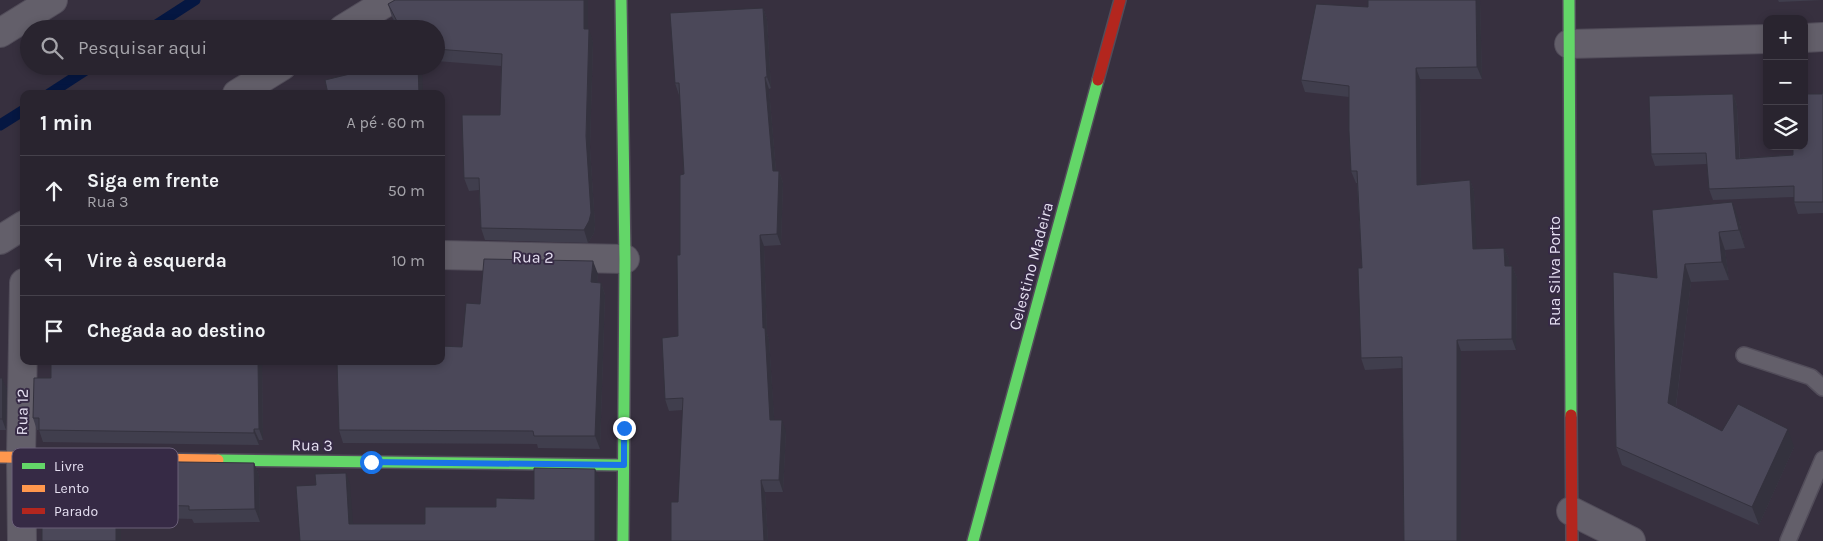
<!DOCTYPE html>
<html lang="pt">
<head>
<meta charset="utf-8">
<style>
  :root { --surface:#29242f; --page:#35303b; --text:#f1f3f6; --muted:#a5a4aa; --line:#45414b }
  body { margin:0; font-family:Karla,sans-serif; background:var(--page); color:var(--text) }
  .controls { position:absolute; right:15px; top:15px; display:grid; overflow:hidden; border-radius:10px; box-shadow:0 2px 8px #0003 }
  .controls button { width:45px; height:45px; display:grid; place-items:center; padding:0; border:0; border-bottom:1px solid var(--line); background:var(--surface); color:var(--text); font:25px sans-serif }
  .stop { position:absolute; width:15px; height:15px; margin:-11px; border:4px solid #1a73e8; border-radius:50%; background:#fff }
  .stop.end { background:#1a73e8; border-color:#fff; box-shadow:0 1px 5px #0008 }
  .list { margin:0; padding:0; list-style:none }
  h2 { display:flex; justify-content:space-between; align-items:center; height:65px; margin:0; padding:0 20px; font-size:21px }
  h2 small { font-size:16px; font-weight:400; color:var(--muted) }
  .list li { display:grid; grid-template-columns:32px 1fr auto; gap:15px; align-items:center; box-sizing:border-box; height:70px; padding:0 20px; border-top:1px solid var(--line) }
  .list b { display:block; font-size:19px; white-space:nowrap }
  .list p { margin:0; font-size:16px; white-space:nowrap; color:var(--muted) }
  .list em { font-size:16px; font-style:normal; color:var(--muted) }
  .icon { flex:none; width:28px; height:28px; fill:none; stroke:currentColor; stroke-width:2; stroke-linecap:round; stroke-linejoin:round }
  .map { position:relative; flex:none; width:1823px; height:541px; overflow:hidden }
  .search { position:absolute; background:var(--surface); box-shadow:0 2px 8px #0003; left:20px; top:20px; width:425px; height:55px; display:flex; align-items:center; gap:12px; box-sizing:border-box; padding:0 18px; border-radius:28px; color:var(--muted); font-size:19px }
  .panel { position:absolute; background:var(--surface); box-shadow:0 2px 8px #0003; left:20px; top:90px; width:425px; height:275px; border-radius:10px }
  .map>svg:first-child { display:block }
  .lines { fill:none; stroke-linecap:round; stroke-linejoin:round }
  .stream { stroke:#051742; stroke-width:11 }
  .lane-casing { stroke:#524d5a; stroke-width:18 }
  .street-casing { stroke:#524d5a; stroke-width:30 }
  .fast-casing { stroke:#524d5a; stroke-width:14 }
  .slow-casing { stroke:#524d5a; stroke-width:14 }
  .jam-casing { stroke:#524d5a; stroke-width:14 }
  .lane { stroke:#635f6a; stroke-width:15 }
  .street { stroke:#635f6a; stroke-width:28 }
  .fast { stroke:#63d668; stroke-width:11 }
  .slow { stroke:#ff974d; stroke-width:11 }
  .jam { stroke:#b3261e; stroke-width:11 }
  .wall { fill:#403e4d }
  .shaded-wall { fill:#34323e }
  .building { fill:#4b4859; stroke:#34323e }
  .route { stroke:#1a73e8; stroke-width:6 }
  .labels { text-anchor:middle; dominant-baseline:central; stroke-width:4; stroke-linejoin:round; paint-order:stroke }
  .street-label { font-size:16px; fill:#e5dff1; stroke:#362a45 }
  .key { fill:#362a45; stroke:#6b6079; stroke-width:1 }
  .key-label { font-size:14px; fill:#e5dff1 }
</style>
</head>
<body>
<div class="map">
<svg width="1823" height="541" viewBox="0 0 1823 541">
  <rect width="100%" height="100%" fill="#37303f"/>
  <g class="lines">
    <!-- stream -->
    <g class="stream">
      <path d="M150,29L195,0"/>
      <path d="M49,94L92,66"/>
      <path d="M0,125L24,110"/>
    </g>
    <defs>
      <g id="lane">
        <path d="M1744,355L1811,377L1823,388"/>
        <path d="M1788,541L1823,459"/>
      </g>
      <g id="street">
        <path d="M343,29L390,0"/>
        <path d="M0,33L53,0"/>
        <path d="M1804,38L1823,37"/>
        <path d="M1569,44L1767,39"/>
        <path d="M237,94L282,66"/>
        <path d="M0,240L24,225"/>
        <path d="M441,255L625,259"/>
        <path d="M1571,511L1631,541"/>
        <path d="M22,541L21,457L24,283"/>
      </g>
      <g id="fast">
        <path d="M621,0L625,259L623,541"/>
        <path d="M1569,0L1571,415"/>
        <path d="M218,460L623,465"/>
        <path d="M973,541L1098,80"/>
      </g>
      <path id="slow" d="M0,457L218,460"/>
      <g id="jam">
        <path d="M1098,80L1120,0"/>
        <path d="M1571,415L1572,541"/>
      </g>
    </defs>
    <!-- lane casing -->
    <use href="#lane" class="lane-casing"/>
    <!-- street casing -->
    <use href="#street" class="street-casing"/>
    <!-- fast casing -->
    <use href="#fast" class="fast-casing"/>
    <!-- slow casing -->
    <use href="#slow" class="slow-casing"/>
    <!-- jam casing -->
    <use href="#jam" class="jam-casing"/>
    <!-- lane -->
    <use href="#lane" class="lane"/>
    <!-- street -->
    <use href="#street" class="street"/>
    <!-- fast -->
    <use href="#fast" class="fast"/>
    <!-- slow -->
    <use href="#slow" class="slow"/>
    <!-- jam -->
    <use href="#jam" class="jam"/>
  </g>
  <!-- wall -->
  <g class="wall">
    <path d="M395,0H588V29L593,42L590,148L595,225L594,233L588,243L485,240L481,228L479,190L469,191L464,178L500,115L501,66L436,61V29H399L392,17L388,4Z"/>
    <path d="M1368,0H1480L1482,79H1420L1421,184L1470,180L1474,191L1476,249L1504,248L1509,259V266H1512L1517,278L1516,350L1461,351V541H1404L1402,368L1365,370L1361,358L1362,268L1357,183H1356L1351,171L1349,97L1305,92L1301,80L1368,7Z"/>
    <path d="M1778,0H1823L1779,2Z"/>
    <path d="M763,8L767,19L771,88L769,89L776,171H779L783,183L781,245L764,246L767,334L769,339L774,420L786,431L783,492H765L768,541H671L678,502L683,410L669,411L665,399L678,336L680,255L684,174L680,95H679L675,83Z"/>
    <path d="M1823,89V213L1798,214L1794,202V197L1713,200L1709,189L1707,164L1655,166L1651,154L1733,94L1737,106L1740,158L1793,155L1822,94Z"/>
    <path d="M1652,210L1739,220L1745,248L1725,250L1729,280L1691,282L1676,407L1722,431L1794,447L1759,525L1622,465L1616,447L1657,278Z"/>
    <path d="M598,274L597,282L601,283L605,295L600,449L538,448L537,444L343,443L339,430L462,347L480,304Z"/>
    <path d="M262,361L263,440H259V445L43,442L39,430H37L33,418L51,378Z"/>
    <path d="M0,378L7,389L6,430H0Z"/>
    <path d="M254,463L259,476L260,522L194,523L192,519L121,517L42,529L37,515Z"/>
  </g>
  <!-- shaded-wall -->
  <g class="shaded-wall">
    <path d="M584,0H588V42L584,29Z"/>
    <path d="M1476,0H1480L1482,79L1477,67Z"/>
    <path d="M763,8L767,19L771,88L767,77Z"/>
    <path d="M589,29L593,42L590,148L595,225L594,233L588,243L584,230Z"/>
    <path d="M418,66H422L423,94H419Z"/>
    <path d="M1416,68L1420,79L1421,196L1417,185Z"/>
    <path d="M765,77L769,89L777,183L773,171Z"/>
    <path d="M1733,94L1737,106L1740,170L1736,159Z"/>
    <path d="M779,171L783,183L781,245L777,234Z"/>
    <path d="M1470,180L1474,191L1477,261L1473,249Z"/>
    <path d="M1732,202L1739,220L1745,248L1739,230Z"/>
    <path d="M1719,232L1725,250L1729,280L1722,262Z"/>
    <path d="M760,235L764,246L767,334L769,339L775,432L770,420L763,328Z"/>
    <path d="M1504,248L1509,259V277L1505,266Z"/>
    <path d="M593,261L598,274L596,295L591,282Z"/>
    <path d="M1685,264L1691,282L1674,421L1668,403Z"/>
    <path d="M1512,266L1517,278L1516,350L1512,339Z"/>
    <path d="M601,283L605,295L600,449L595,436Z"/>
    <path d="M1457,340L1461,351V541H1457Z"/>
    <path d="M258,361H262L263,440L259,429Z"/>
    <path d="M2,378L7,389L6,430L2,419Z"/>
    <path d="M782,420L786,431L783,492L779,480Z"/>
    <path d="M254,429L259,440V445L254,433Z"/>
    <path d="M1788,429L1794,447L1759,525L1752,507Z"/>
    <path d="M254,463L259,476L260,522L255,509Z"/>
    <path d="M595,469L600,480L599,541H595Z"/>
    <path d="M346,473L350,484L354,535L349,524Z"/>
    <path d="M761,480L765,492L768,541H764Z"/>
    <path d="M116,504L121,517V541H116Z"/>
  </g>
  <!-- building -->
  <g class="building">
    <path d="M395,0H584V29H589L586,136L591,213L589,221L584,230L481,228L479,178H464L462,115H500L502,54L436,49V29H401L388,4Z"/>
    <path d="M1368,0H1476L1477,67L1416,68L1417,185L1470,180L1473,249L1504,248L1505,266H1512V339L1457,340V541H1404L1402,357L1361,358L1358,268H1362L1357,171H1351L1349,131V86L1301,80L1316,4L1368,7Z"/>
    <path d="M763,8L767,77H765L773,171H779L777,234L760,235L763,328H765L770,420H782L779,480H761L764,541H671V502H678L683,398L665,399L662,338L678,336L677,255H680V175L684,174L679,83H675L670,13Z"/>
    <path d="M383,66H418L419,94H328L325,80Z"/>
    <path d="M1823,89V202H1794V186L1709,189L1706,153L1651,154L1649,96L1733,94L1736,159L1793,155V146H1804V94H1822Z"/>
    <path d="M1732,202L1739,230L1719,232L1722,262L1685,264L1668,403L1722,431L1738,404L1788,429L1752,507L1616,447L1613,272L1657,278L1652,210Z"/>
    <path d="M484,259L593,261L591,282L601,283L595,436H534L533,431L339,430L337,361H441V346L462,347L466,303L480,304Z"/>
    <path d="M51,361H258L259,429H254V433L39,430V418H33L34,378H51Z"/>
    <rect x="0" y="378" width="2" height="41"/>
    <path d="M38,460L254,463L255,509L189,510V506L116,504V541H42V516L37,515Z"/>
    <path d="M534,468L595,469V541H300L296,486L316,485L315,474L346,473L349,524H425V507H496V498L534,499Z"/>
  </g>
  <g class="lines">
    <!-- route -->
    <path class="route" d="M371,462L624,465V428"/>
  </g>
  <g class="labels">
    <!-- street labels -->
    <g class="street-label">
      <text transform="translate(533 257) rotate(1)">Rua 2</text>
      <text transform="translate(1031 266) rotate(-75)">Celestino Madeira</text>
      <text transform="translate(1554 271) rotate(-90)">Rua Silva Porto</text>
      <text transform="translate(22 412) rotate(-89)">Rua 12</text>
      <text transform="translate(312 445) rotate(1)">Rua 3</text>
    </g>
  </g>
  <!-- legend -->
  <rect x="12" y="448" width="166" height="80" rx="8" class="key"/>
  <rect x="22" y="463" width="23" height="6" fill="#63d668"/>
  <rect x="22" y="485" width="23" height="7" fill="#ff974d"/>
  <rect x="22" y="508" width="23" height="6" fill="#b3261e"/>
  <g class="key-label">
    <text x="54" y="471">Livre</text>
    <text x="54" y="493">Lento</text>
    <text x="54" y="516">Parado</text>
  </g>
</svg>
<div class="controls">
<button>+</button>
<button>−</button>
<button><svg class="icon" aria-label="layers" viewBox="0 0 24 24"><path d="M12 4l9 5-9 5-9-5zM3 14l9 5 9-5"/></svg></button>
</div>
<div class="stop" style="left:371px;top:462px"></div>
<div class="stop end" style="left:624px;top:428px"></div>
<div class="search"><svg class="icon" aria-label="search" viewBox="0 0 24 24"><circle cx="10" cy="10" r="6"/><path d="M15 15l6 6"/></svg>Pesquisar aqui</div>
<section class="panel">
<h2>1 min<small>A pé · 60 m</small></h2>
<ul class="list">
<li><svg class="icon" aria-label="ahead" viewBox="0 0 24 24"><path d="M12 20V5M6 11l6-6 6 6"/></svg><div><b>Siga em frente</b><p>Rua 3</p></div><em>50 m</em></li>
<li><svg class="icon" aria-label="left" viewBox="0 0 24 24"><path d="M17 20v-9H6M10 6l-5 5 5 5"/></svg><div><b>Vire à esquerda</b></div><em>10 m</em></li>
<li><svg class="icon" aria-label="arrive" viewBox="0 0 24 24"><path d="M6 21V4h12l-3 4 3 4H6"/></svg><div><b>Chegada ao destino</b></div></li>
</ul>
</section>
</div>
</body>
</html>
